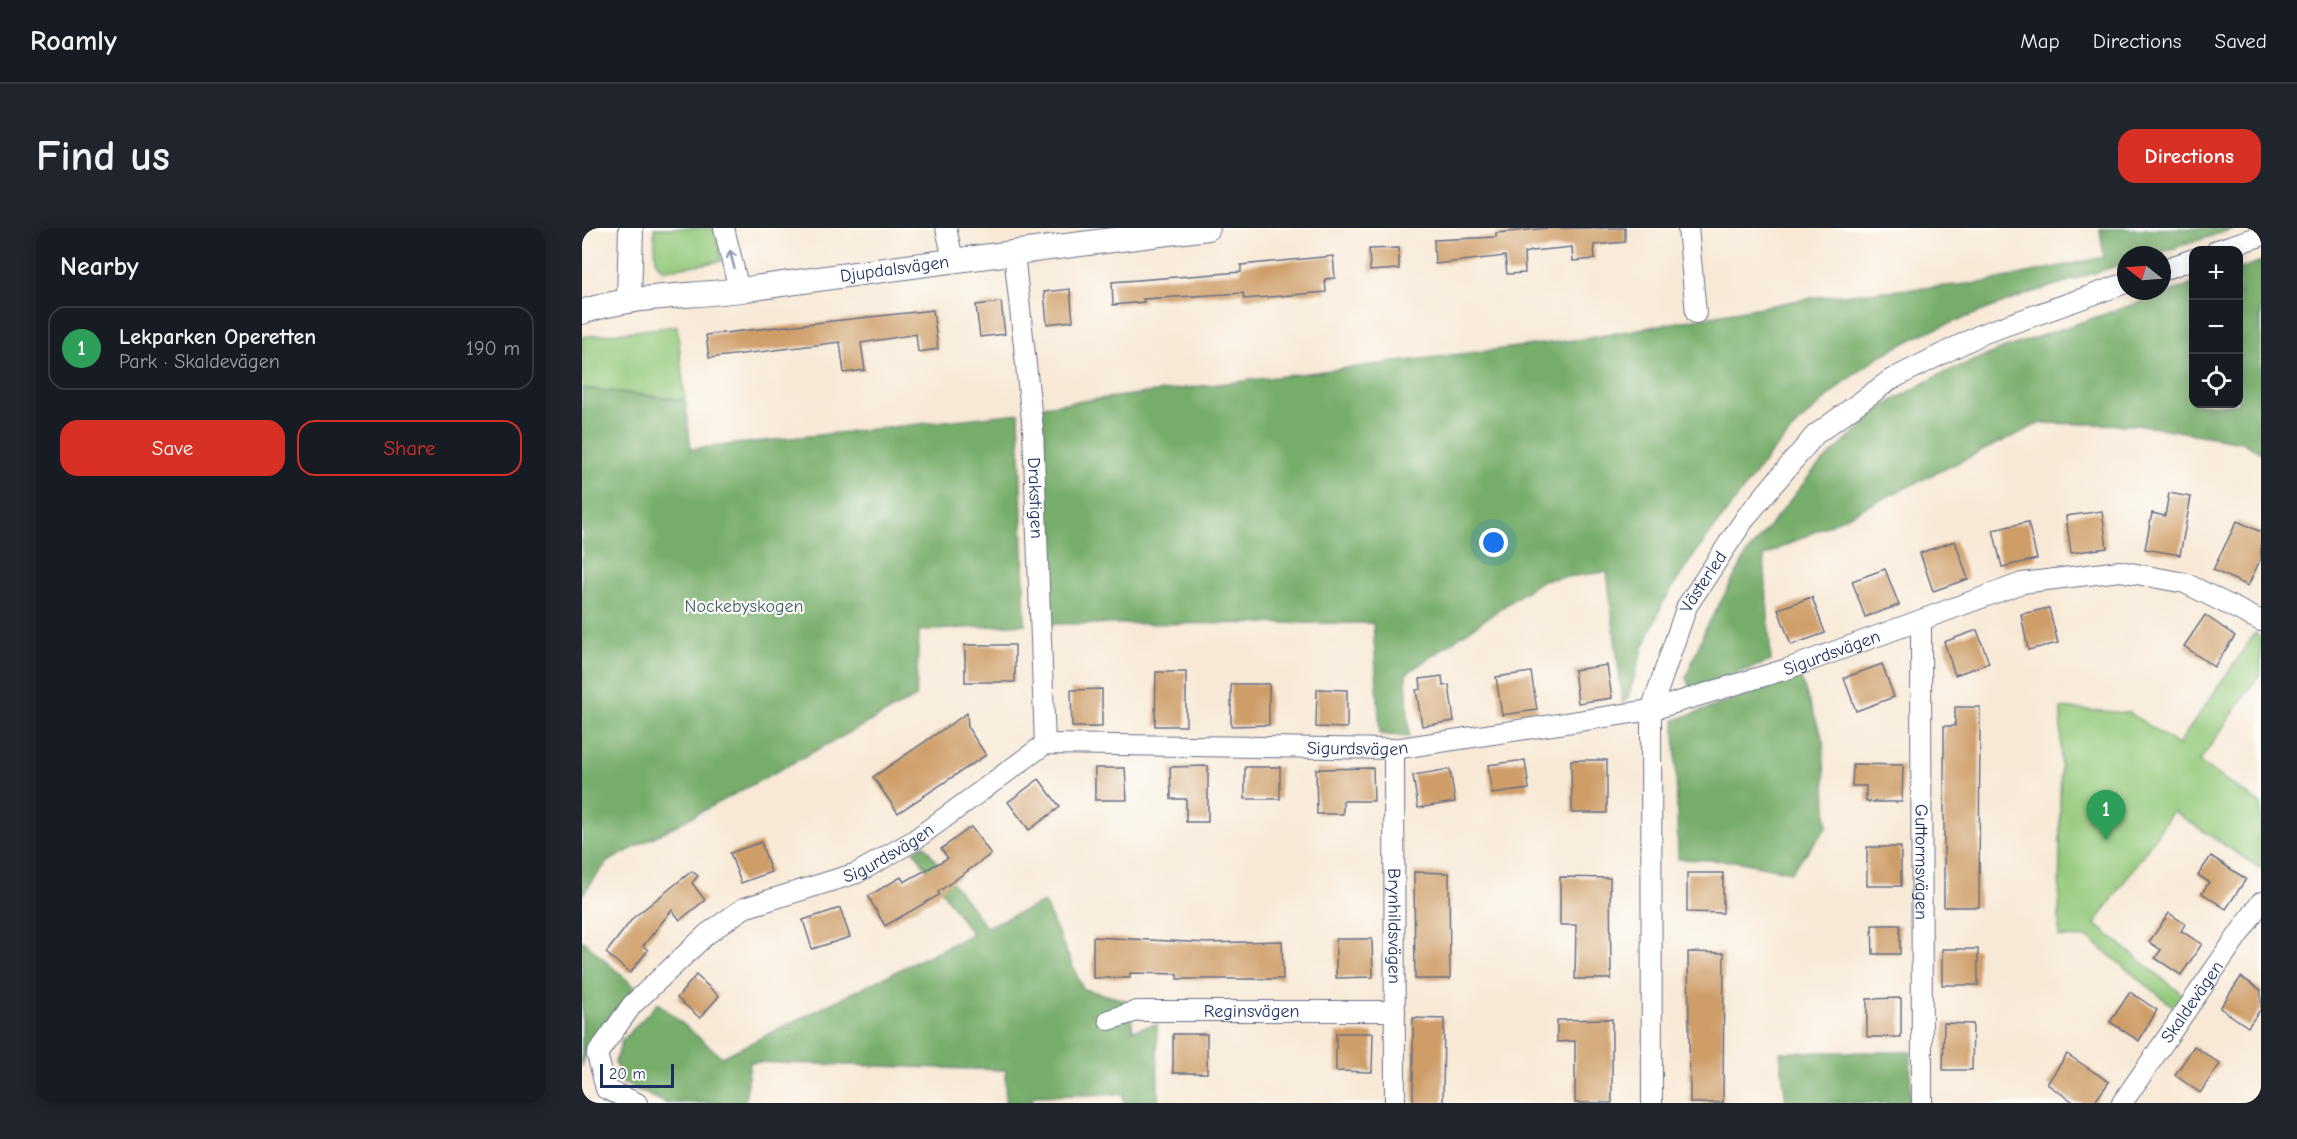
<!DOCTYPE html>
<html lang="en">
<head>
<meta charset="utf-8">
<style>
  :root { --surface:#171b24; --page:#20242c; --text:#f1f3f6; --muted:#9ea1a6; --line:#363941; --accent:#d93025 }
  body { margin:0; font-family:"Comic Neue",sans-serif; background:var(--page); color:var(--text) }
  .controls { position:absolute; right:18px; top:18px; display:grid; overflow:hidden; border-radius:12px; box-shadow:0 3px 15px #0003 }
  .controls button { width:54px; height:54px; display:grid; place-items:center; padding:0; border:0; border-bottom:2px solid var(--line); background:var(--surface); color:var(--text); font:30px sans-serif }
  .compass { position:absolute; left:1535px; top:18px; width:54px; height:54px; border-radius:50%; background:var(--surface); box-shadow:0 3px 15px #0003; rotate:287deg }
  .scale { position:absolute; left:18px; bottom:15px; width:74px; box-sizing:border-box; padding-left:6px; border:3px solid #1b2f5e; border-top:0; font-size:16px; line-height:21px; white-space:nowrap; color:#1b2f5e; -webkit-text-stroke:4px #fdfcf7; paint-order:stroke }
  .you { position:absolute; left:912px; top:315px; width:21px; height:21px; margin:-15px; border:4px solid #fff; border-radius:50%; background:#1a73e8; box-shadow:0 0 0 9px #1a73e833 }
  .badge { display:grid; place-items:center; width:39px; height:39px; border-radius:50%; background:var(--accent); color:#fff; font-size:20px; font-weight:700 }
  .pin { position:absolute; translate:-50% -50px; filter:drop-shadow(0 2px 3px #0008) }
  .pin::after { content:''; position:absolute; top:32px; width:21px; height:18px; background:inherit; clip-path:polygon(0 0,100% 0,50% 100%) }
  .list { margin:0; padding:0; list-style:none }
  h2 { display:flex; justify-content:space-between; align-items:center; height:78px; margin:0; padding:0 24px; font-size:26px }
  h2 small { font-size:20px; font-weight:400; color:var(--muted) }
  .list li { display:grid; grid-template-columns:39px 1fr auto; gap:18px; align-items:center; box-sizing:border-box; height:84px; margin:0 12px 12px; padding:0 12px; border:2px solid var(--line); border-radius:18px }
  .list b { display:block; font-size:22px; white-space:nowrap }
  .list p { margin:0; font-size:20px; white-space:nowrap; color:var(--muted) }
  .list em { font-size:20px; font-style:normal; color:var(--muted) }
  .actions { display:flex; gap:12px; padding:18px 24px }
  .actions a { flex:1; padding:14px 0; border:2px solid var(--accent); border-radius:18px; text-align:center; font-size:21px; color:var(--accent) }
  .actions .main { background:var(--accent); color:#fff }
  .icon { flex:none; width:33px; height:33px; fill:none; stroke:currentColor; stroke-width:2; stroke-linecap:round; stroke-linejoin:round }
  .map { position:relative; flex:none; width:1679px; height:875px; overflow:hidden; border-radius:18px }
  header { display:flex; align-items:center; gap:36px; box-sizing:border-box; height:84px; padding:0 30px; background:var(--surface); border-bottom:2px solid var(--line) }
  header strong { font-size:28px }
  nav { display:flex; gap:33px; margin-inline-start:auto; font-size:21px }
  .intro { display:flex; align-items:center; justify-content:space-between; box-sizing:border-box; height:144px; padding:0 36px }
  h1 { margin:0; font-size:42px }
  .button { padding:15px 27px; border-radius:18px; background:var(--accent); color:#fff; font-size:21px; font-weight:700 }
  main { display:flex; gap:36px; padding:0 36px }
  aside { flex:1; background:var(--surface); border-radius:18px; box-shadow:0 3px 15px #0003 }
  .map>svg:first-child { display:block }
  .green { fill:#94c97b; stroke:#587c6c; stroke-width:1.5 }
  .forest { fill:#77ad6b; stroke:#496e64; stroke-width:1.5 }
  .building { fill:#ce9d67 }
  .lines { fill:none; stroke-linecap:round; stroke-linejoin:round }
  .minor-casing { stroke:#687088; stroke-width:22 }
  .tertiary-casing { stroke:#687088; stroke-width:26 }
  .minor { stroke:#fff; stroke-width:20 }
  .tertiary { stroke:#fff; stroke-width:24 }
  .oneway { stroke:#8d97ae }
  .labels { text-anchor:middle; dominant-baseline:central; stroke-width:4.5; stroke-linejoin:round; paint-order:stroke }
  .street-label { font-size:18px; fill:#1b2f5e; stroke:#fdfcf7 }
  .park-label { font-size:18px; fill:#3f5d67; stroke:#fdfcf7 }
</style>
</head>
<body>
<header>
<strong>Roamly</strong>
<nav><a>Map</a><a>Directions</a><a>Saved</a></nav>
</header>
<div class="intro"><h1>Find us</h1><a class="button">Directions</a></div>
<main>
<aside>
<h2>Nearby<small></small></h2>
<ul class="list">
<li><span class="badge" style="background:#2e9e5b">1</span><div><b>Lekparken Operetten</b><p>Park · Skaldevägen</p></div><em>190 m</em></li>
</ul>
<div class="actions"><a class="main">Save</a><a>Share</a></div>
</aside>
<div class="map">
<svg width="1679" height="875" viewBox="0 0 1679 875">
  <rect width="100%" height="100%" fill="#fdfcf7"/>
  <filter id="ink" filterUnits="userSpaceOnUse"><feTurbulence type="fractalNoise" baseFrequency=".0167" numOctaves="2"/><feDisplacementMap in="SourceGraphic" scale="12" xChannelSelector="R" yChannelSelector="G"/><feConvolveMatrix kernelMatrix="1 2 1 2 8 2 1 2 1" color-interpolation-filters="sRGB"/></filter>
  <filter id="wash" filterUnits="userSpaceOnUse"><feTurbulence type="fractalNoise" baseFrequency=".008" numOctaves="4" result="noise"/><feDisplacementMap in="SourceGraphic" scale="24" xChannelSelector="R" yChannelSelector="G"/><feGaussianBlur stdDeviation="1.35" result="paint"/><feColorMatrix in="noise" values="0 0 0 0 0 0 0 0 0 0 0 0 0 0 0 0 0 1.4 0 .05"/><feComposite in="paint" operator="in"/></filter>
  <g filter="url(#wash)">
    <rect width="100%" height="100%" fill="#f8e9d6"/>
    <!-- green -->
    <g class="green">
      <path d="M72,0H133L140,33L82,42L74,34Z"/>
      <path d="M95,98L103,172L0,160V109Z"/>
      <path d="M1673,405L1679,410V445L1617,534L1679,576V641L1591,583L1513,696L1601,767L1593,780L1506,710L1477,709L1479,480L1548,485L1596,517Z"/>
    </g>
    <!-- forest -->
    <g class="forest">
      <path d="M1654,0L1571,27H1544V35L1443,67L1340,106L1296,129L1260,156L1218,194L1187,227L1107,334L1082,373L1061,420L1047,467L1041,477L1025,344L960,352L824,446L827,509L798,506L791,395L468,396L461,178L1007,110L1235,69L1398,55L1522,29L1518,1Z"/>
      <path d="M1679,33V225L1660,214L1559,197L1458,195L1182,328L1189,433L1110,461L1104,450L1123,402L1165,326L1233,241L1303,177L1357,147L1423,120L1611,56L1612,176H1656L1657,41Z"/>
      <path d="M0,160L103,172L109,221L437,185L443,396L337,403L334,469L25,634L0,667Z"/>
      <path d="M1218,449L1241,511L1245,599L1209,644L1153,633L1096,631L1093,492Z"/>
      <path d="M342,617L404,699L462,674L501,761L547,773L551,802L575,796L576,875H541V866L451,868L450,875H423L424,842L168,834L163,875H84L40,855L33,834L40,813L76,775L140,829L390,706L332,623Z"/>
      <path d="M0,712L53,759L5,818L0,839Z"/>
      <path d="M1198,824H1329L1328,875H1204Z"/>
    </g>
    <g id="blocks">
      <!-- building -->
      <g class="building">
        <path d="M966,0H1043V14L1012,17L1013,31L991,33L990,19L950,23L942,25L943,45L925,46L923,28L853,36L852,12L914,9V5Z"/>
        <path d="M817,20V41L788,43L787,21Z"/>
        <path d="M751,28L753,50L743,51L744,64L662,71L661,65L561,71L562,74L531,77L530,54L659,44V37Z"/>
        <path d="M488,61L491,93L465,96L462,64Z"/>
        <path d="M419,74L423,106L398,109L394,77Z"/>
        <path d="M351,82L356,121L336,124L334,106L279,115L283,142L262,145L258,114L127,130L124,107Z"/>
        <path d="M1587,265L1609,269L1598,327L1563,321L1570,285L1583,288Z"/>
        <path d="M1520,283L1525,320L1489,325L1484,288Z"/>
        <path d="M1655,293L1679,304V330L1666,358L1631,342Z"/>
        <path d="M1446,294L1455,331L1420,339L1411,302Z"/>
        <path d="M1373,313L1386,351L1351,363L1338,325Z"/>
        <path d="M1303,341L1317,377L1283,389L1270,353Z"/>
        <path d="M1230,369L1243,405L1209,417L1196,381Z"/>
        <path d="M1467,380L1476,415L1446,422L1439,386Z"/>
        <path d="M1623,387L1653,408L1632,439L1602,418Z"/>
        <path d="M1395,402L1407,435L1373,447L1362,414Z"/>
        <rect x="383" y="417" width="50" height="37"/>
        <path d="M1300,436L1312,469L1274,483L1262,450Z"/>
        <path d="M1025,437L1030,470L996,475L992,442Z"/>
        <path d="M574,444H604V498H573Z"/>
        <path d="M949,444L955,482L920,487L914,449Z"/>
        <path d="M860,448L861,458L867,457L872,493L840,498L834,462L839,461L838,451Z"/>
        <path d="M649,456H687V497L649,498Z"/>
        <path d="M520,461V499H490L489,462Z"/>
        <path d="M735,461L765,462V500L734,499Z"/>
        <path d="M1373,479H1398L1397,679H1362V498H1373Z"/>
        <path d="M385,485L386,500L404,527L316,585L291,549Z"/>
        <path d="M943,532L947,561L910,566L906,537Z"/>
        <path d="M989,532H1025V585H990Z"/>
        <path d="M1271,536L1321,537L1320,574H1284V558H1270Z"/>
        <path d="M626,538V594H604V571H589L588,539Z"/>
        <rect x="663" y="539" width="35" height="32"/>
        <path d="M513,540H543L545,572H513Z"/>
        <path d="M791,540L792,573H761V586H735L734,541Z"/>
        <path d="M868,541L873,574L836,580L831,547Z"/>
        <path d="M457,551L478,579L447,602L426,574Z"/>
        <path d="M389,599L409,626L356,664L357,667L303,698L286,668L319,649L322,654L366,630L359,621Z"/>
        <path d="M179,614L189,644L159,655L148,625Z"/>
        <rect x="1285" y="619" width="34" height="39"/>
        <path d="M1629,628L1664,651L1644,681L1620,665L1627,654L1616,647Z"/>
        <path d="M110,643L116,648L110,655L123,672L98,692L90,682L61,718L66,722L48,745L24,725L51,690Z"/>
        <path d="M832,644L867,645L868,751H833Z"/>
        <path d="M1105,645H1141V685L1105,684Z"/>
        <path d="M978,649L1028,650L1029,751H993L994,697H978Z"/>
        <path d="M258,680L268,709L230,721L221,692Z"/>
        <path d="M1587,685L1603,696L1599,703L1620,716L1599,747L1573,730L1579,722L1567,714Z"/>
        <path d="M1290,697H1318V726H1291Z"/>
        <path d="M511,709L626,715L700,713L701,751H595V746L548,745V750H511Z"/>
        <path d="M754,711H790L791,749L754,750Z"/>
        <rect x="1360" y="721" width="36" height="36"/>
        <path d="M1106,724L1142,725L1141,875H1108Z"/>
        <path d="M114,747L137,768L118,790L95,770Z"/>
        <path d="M1659,749L1679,762V781L1666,799L1638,780Z"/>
        <path d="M1548,764L1575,782L1557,813L1528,794Z"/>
        <path d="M1319,770V809H1285V771Z"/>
        <path d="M831,790L862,791L861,875H831Z"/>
        <path d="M1030,791V875H993V813L975,814V792Z"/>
        <path d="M1362,795L1391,796L1390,842H1361Z"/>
        <path d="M754,805H791L790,844L754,843Z"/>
        <rect x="591" y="806" width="34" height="39"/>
        <path d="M1612,818L1638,836L1618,865L1593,847Z"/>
        <path d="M1485,826L1527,854L1512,875H1493L1465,856Z"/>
      </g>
    </g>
  </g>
  <g filter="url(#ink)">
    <use href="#blocks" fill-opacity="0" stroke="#687088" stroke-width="1.5"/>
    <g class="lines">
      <defs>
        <g id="minor">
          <path d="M142,0L157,62"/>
          <path d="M364,0L371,31"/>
          <path d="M1106,0L1114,85"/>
          <path d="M1635,22L1679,8"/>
          <path id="s1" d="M432,25L451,202L463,516"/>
          <path d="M1580,42L1612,31"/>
          <path id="s2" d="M1339,394L1340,875"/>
          <path id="s3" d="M812,521L813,875"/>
          <path id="s4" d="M527,792L555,783H813"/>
          <path id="s5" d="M55,875L24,861L15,826L50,777L125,706L162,680L275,645L331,613L463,516L812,521L1069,482L1205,441L1440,355L1538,343L1603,355L1679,393"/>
          <path id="s6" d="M1070,875L1069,482L1105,378L1164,289L1233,207L1308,152L1400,106L1544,55"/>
          <path id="s7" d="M1540,875L1679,674"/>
        </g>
        <g id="tertiary">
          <path d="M47,71L49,0"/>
          <path id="s8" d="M0,84C54,66 110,69 166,61C319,39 473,19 626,0"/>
        </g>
      </defs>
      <!-- minor casing -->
      <use href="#minor" class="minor-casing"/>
      <!-- tertiary casing -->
      <use href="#tertiary" class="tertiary-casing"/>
      <!-- minor -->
      <use href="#minor" class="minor"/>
      <!-- tertiary -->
      <use href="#tertiary" class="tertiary"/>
    </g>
    <!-- one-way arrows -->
    <defs><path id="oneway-shaft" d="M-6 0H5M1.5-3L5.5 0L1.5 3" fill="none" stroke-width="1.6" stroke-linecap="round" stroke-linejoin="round" transform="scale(1.5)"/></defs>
    <use class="oneway" href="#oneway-shaft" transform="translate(150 31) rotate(-104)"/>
  </g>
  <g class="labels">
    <!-- street labels -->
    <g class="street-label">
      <text stroke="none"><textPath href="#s8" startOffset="316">Djupdalsvägen</textPath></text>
      <text stroke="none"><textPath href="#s1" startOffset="246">Drakstigen</textPath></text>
      <text stroke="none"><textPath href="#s6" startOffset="532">Västerled</textPath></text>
      <text stroke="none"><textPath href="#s5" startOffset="1424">Sigurdsvägen</textPath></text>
      <text stroke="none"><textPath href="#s5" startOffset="938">Sigurdsvägen</textPath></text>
      <text stroke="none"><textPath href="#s5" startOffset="434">Sigurdsvägen</textPath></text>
      <text stroke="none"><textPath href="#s2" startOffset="240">Guttormsvägen</textPath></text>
      <text stroke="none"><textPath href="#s3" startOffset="177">Brynhildsvägen</textPath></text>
      <text stroke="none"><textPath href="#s7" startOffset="123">Skaldevägen</textPath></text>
      <text stroke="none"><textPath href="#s4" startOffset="144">Reginsvägen</textPath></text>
    </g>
    <!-- park labels -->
    <g class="park-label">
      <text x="162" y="378">Nockebyskogen</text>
    </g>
  </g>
</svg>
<div class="controls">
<button>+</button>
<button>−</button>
<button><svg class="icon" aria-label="locate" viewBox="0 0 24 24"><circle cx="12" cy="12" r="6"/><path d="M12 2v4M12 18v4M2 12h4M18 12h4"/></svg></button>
</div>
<svg class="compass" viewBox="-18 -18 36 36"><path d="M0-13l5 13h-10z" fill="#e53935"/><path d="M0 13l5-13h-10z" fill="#9ea1a6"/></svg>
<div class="scale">20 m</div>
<div class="you"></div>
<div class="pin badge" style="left:1524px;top:612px;background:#2e9e5b">1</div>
</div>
</main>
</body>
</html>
